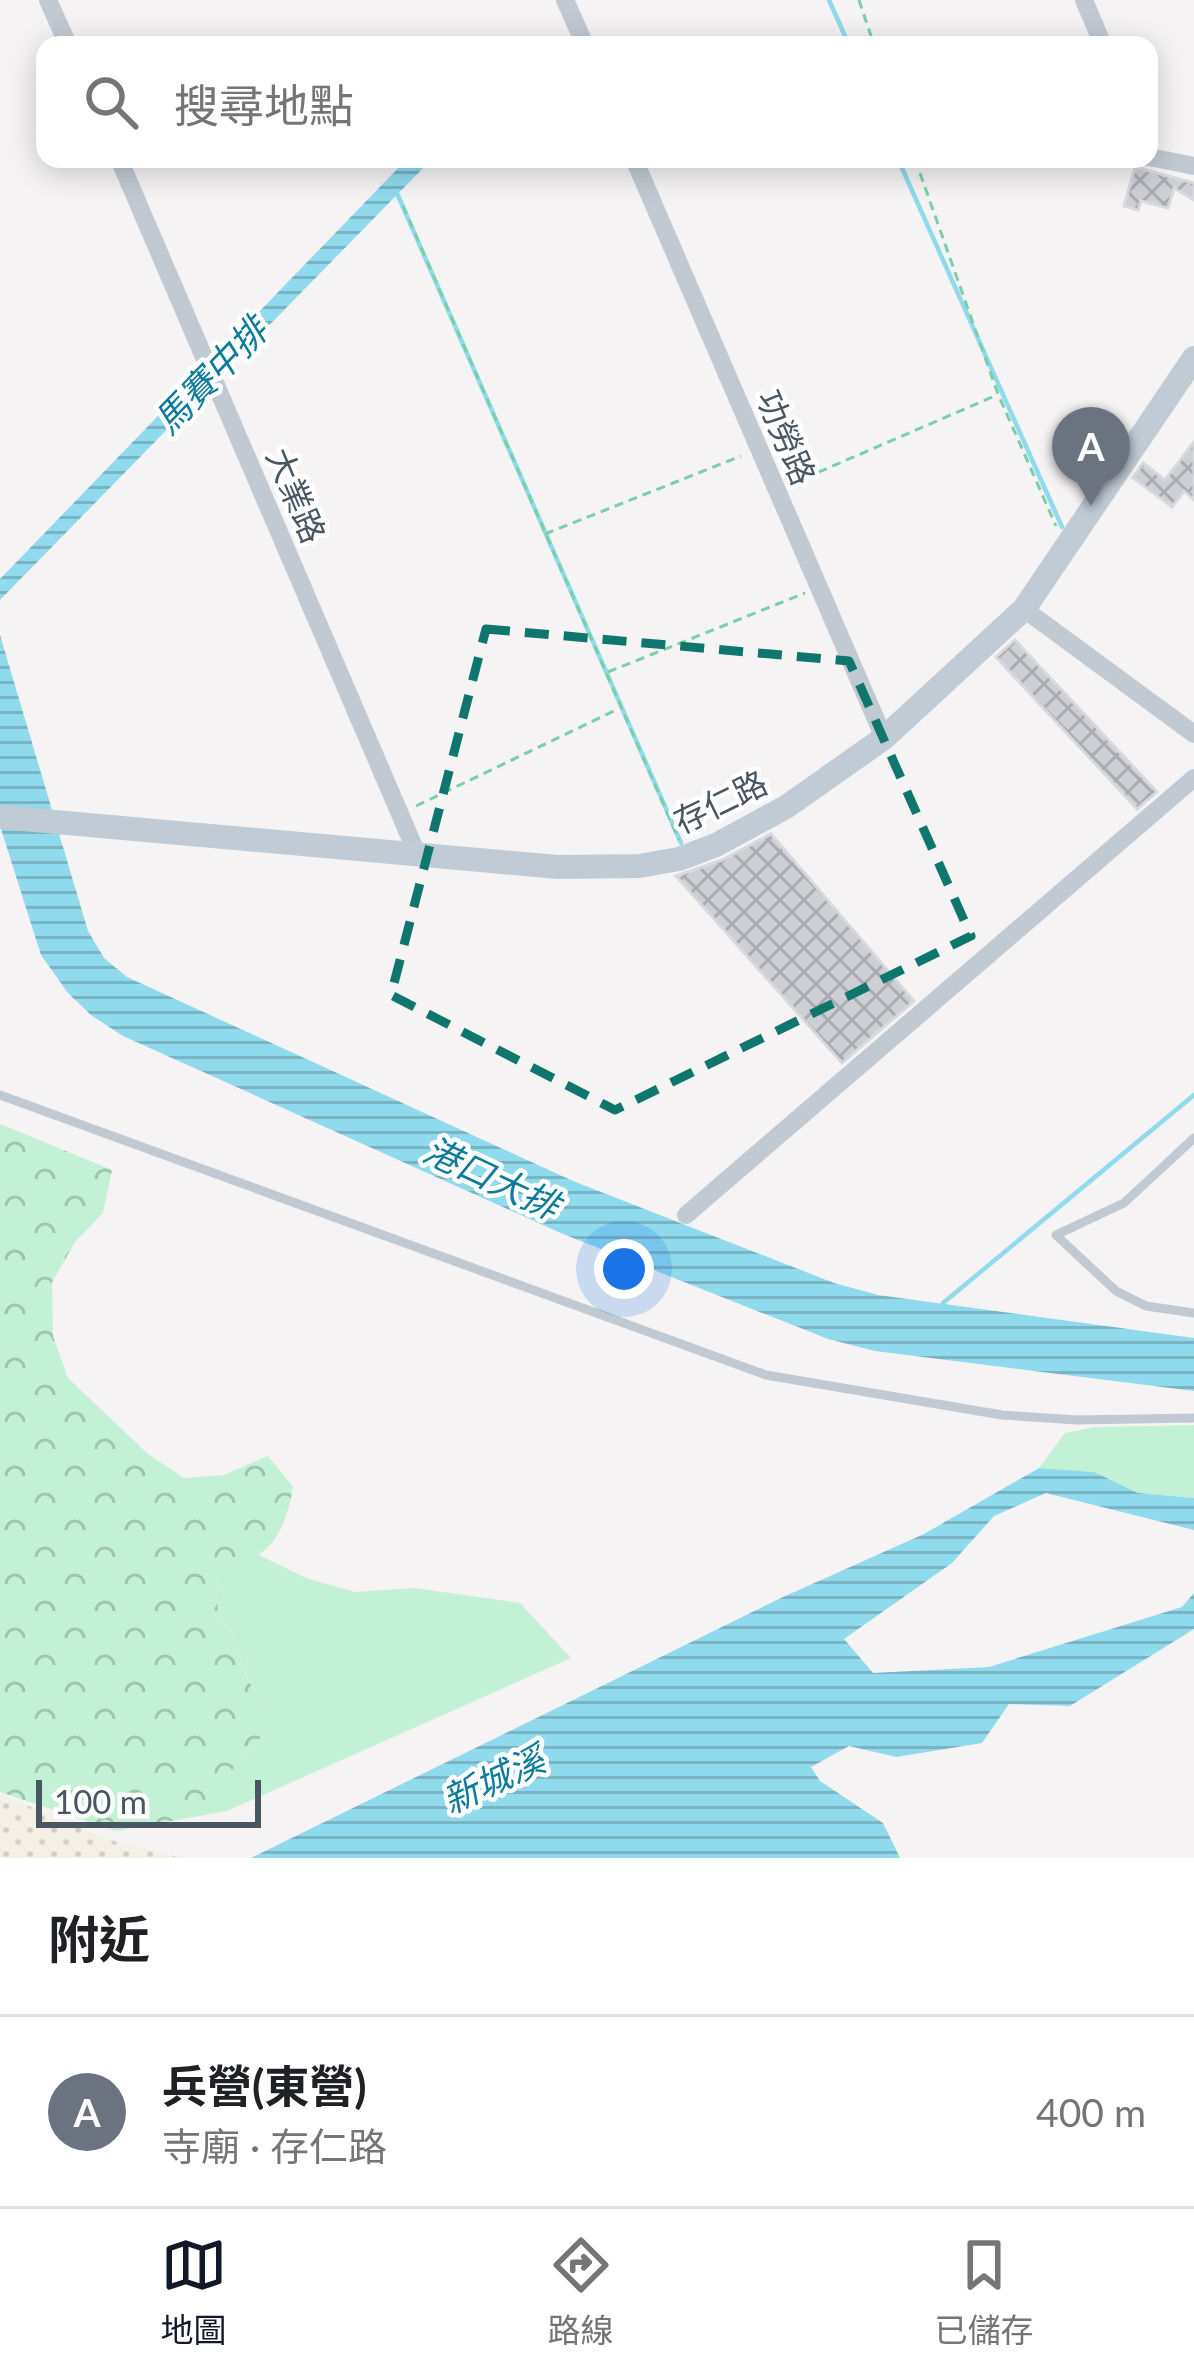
<!DOCTYPE html>
<html lang="zh-TW">
<head>
<meta charset="utf-8">
<style>
  :root { --surface:#fff; --page:#f2f2f2; --text:#202124; --muted:#757577; --line:#e0e0e0; --accent:#111827 }
  body { margin:0; font-family:Lato,"Noto Sans TC",sans-serif; background:var(--page); color:var(--text) }
  .scale { position:absolute; left:36px; bottom:30px; width:225px; box-sizing:border-box; padding-left:12px; border:6px solid #4a5661; border-top:0; font-size:33px; line-height:42px; white-space:nowrap; color:#4a5661; -webkit-text-stroke:9px #fff; paint-order:stroke }
  .you { position:absolute; left:624px; top:1269px; width:42px; height:42px; margin:-30px; border:9px solid #fff; border-radius:50%; background:#1a73e8; box-shadow:0 0 0 18px #1a73e833 }
  .badge { display:grid; place-items:center; width:78px; height:78px; border-radius:50%; background:var(--accent); color:#fff; font-size:39px; font-weight:700 }
  .pin { position:absolute; translate:-50% -99px; filter:drop-shadow(0 3px 6px #0008) }
  .pin::after { content:''; position:absolute; top:63px; width:42px; height:36px; background:inherit; clip-path:polygon(0 0,100% 0,50% 100%) }
  .list { margin:0; padding:0; list-style:none }
  h2 { display:flex; justify-content:space-between; align-items:center; height:156px; margin:0; padding:0 48px; font-size:51px }
  h2 small { font-size:39px; font-weight:400; color:var(--muted) }
  .list li { display:grid; grid-template-columns:78px 1fr auto; gap:36px; align-items:center; box-sizing:border-box; height:192px; padding:0 48px; border-top:3px solid var(--line) }
  .list b { display:block; font-size:45px; white-space:nowrap }
  .list p { margin:0; font-size:39px; white-space:nowrap; color:var(--muted) }
  .list em { font-size:39px; font-style:normal; color:var(--muted) }
  .icon { flex:none; width:66px; height:66px; fill:none; stroke:currentColor; stroke-width:2; stroke-linecap:round; stroke-linejoin:round }
  .map { position:relative; flex:none; width:1194px; height:1858px; overflow:hidden }
  .search { position:absolute; background:var(--surface); box-shadow:0 6px 30px #0003; left:36px; right:36px; top:36px; height:132px; display:flex; align-items:center; gap:30px; box-sizing:border-box; padding:0 42px; border-radius:24px; color:var(--muted); font-size:45px }
  .sheet { height:348px; background:var(--surface) }
  nav { display:flex; justify-content:space-around; align-items:center; box-sizing:border-box; height:168px; border-top:3px solid var(--line); background:var(--surface); font-size:33px; color:var(--muted) }
  nav a { display:grid; justify-items:center; gap:6px }
  nav .on { color:var(--accent) }
  .map>svg:first-child { display:block }
  .grass { fill:#c3f1d5 }
  .forest { fill:url(#forest-crowns) }
  .sand { fill:url(#sand-dots) }
  .water { fill:url(#water-rules) }
  .lines { fill:none; stroke-linecap:round; stroke-linejoin:round }
  .stream { stroke:#90daee; stroke-width:4.5 }
  .building { fill:url(#building-cross-hatch); stroke:#d7d9de; stroke-width:3 }
  .path { stroke:#7ad0a6; stroke-width:3; stroke-dasharray:9 6; stroke-linecap:butt }
  .lane { stroke:#c1cad2; stroke-width:9 }
  .street { stroke:#c1cad2; stroke-width:18 }
  .secondary { stroke:#c1cbd6; stroke-width:24 }
  .marked { fill:none; stroke:#0f766e; stroke-width:9; stroke-dasharray:24 15; stroke-linejoin:round }
  .labels { text-anchor:middle; dominant-baseline:central; stroke-width:9; stroke-linejoin:round; paint-order:stroke }
  .street-label { font-size:33px; fill:#4a5661; stroke:#fff }
  .water-label { font-size:36px; font-style:italic; fill:#0c7c9b; stroke:#fff }
</style>
</head>
<body>
<div class="map">
<svg width="1194" height="1858" viewBox="0 0 1194 1858">
  <defs>
    <pattern id="forest-crowns" width="20" height="18" patternUnits="userSpaceOnUse" patternTransform="scale(3)"><rect width="20" height="18" fill="#c3f1d5"/><path d="M2 6a3 3 0 1 1 6 0M12 15a3 3 0 1 1 6 0" fill="none" stroke="#a0c6b0"/></pattern>
    <pattern id="sand-dots" width="8" height="8" patternUnits="userSpaceOnUse" patternTransform="scale(3)"><rect width="8" height="8" fill="#f5f0e5"/><path d="M2 2h.1M6 6h.1" fill="none" stroke="#d4d0c7" stroke-width="1.8" stroke-linecap="round"/></pattern>
    <pattern id="water-rules" width="6" height="5" patternUnits="userSpaceOnUse" patternTransform="scale(3)"><rect width="6" height="5" fill="#90daee"/><path d="M0 2.5h6" fill="none" stroke="#78b4c4"/></pattern>
    <pattern id="building-cross-hatch" width="8" height="8" patternUnits="userSpaceOnUse" patternTransform="scale(3)"><rect width="8" height="8" fill="#cdcfd5"/><path d="M0 0l8 8M0 8l8-8" fill="none" stroke="#a8abb0"/></pattern>
  </defs>
  <rect width="100%" height="100%" fill="#f5f3f3"/>
  <!-- grass -->
  <g class="grass">
    <path d="M1194,1425V1498L1138,1493L1094,1472L1039,1468L1065,1433L1095,1427Z"/>
    <path d="M259,1555L306,1578L355,1592L414,1588L520,1603L571,1658L227,1811V1776L261,1737V1702L244,1671L234,1638L218,1614L216,1582L228,1566Z"/>
  </g>
  <!-- forest -->
  <path class="forest" d="M0,1124L112,1170L103,1213L75,1242L52,1282L53,1336L68,1378L148,1454L184,1478L224,1475L268,1456L293,1487C289,1512 280,1542 257,1556C238,1568 232,1562 216,1582L218,1614L234,1638L244,1672L261,1702V1737L227,1776V1811L116,1831L0,1792Z"/>
  <!-- sand -->
  <path class="sand" d="M0,1794L110,1840L182,1858H0Z"/>
  <!-- water -->
  <g class="water">
    <path d="M407,159H432L0,600V579Z"/>
    <path d="M0,635L88,931L104,958L127,977L573,1181L834,1283L878,1295L1194,1338V1391L875,1351L828,1339L563,1234L123,1036L91,1015L68,993L41,955L0,826Z"/>
    <path d="M1039,1468L1094,1472L1138,1493L1194,1498V1530L1046,1493L994,1516L952,1563L844,1639L873,1673L989,1667L1182,1607L1194,1593V1629L1070,1706L1009,1704L982,1743L896,1757L849,1746L811,1767L820,1781L883,1823L900,1858H251L783,1597L924,1534Z"/>
  </g>
  <g class="lines">
    <!-- stream -->
    <g class="stream">
      <path d="M829,0L849,45"/>
      <path d="M898,159L1062,527"/>
      <path d="M396,191L681,843"/>
      <path d="M943,1303L1194,1095"/>
    </g>
  </g>
  <!-- building -->
  <g class="building">
    <path d="M1135,167L1194,183V200L1174,188L1168,208L1141,201L1138,210L1124,206Z"/>
    <path d="M1194,442V500L1184,491L1172,507L1133,478L1143,463L1165,480Z"/>
    <path d="M1015,640L1157,792L1137,809L996,657Z"/>
    <path d="M771,834L914,1001L842,1063L676,876L722,860Z"/>
  </g>
  <g class="lines">
    <!-- path -->
    <g class="path">
      <path d="M859,0L874,45"/>
      <path d="M915,159L998,394L1056,526"/>
      <path d="M403,206L679,840"/>
      <path d="M791,484L997,395"/>
      <path d="M545,534L741,456"/>
      <path d="M608,672L805,593"/>
      <path d="M416,806L618,709"/>
    </g>
    <!-- lane -->
    <g class="lane">
      <path d="M0,1095L766,1375L1002,1415L1077,1420L1194,1418"/>
      <path d="M1194,1138L1124,1203L1056,1235L1116,1291L1146,1306L1194,1313"/>
    </g>
    <!-- street -->
    <g class="street">
      <path d="M48,0L68,45"/>
      <path d="M565,0L585,45"/>
      <path d="M1084,0L1103,45"/>
      <path d="M1149,157L1194,166"/>
      <path d="M119,159L418,856"/>
      <path d="M634,159L884,738"/>
      <path d="M1024,609L1194,734"/>
      <path d="M686,1215L1194,778"/>
    </g>
    <!-- secondary -->
    <path class="secondary" d="M0,817L558,867L639,866L679,859L716,845L786,807L884,738L1024,609L1194,358"/>
  </g>
  <!-- marked area -->
  <path class="marked" d="M486,629L849,661L971,936L615,1110L391,995Z"/>
  <g class="labels">
    <!-- street labels -->
    <g class="street-label">
      <text transform="translate(787 437) rotate(67)">功勞路</text>
      <text transform="translate(297 495) rotate(67)">大業路</text>
      <text transform="translate(720 801) rotate(-26)">存仁路</text>
    </g>
    <!-- water labels -->
    <g class="water-label">
      <text transform="translate(210 375) rotate(-46)">馬賽中排</text>
      <text transform="translate(492 1177) rotate(25)">港口大排</text>
      <text transform="translate(493 1779) rotate(-25)">新城溪</text>
    </g>
  </g>
</svg>
<div class="scale">100 m</div>
<div class="you"></div>
<div class="pin badge" style="left:1091px;top:506px;background:#6b7280">A</div>
<div class="search"><svg class="icon" aria-label="search" viewBox="0 0 24 24"><circle cx="10" cy="10" r="6"/><path d="M15 15l6 6"/></svg>搜尋地點</div>
</div>
<section class="sheet">
<h2>附近<small></small></h2>
<ul class="list">
<li><span class="badge" style="background:#6b7280">A</span><div><b>兵營(東營)</b><p>寺廟 · 存仁路</p></div><em>400 m</em></li>
</ul>
</section>
<nav>
<a class="on"><svg class="icon" aria-label="map" viewBox="0 0 24 24"><path d="M3 6l6-2 6 2 6-2v14l-6 2-6-2-6 2zM9 4v14M15 6v14"/></svg>地圖</a>
<a><svg class="icon" aria-label="directions" viewBox="0 0 24 24"><path d="M12 3l9 9-9 9-9-9zM9 14v-3h6M13 9l2 2-2 2"/></svg>路線</a>
<a><svg class="icon" aria-label="saved" viewBox="0 0 24 24"><path d="M7 4h10v16l-5-4-5 4z"/></svg>已儲存</a>
</nav>
</body>
</html>
